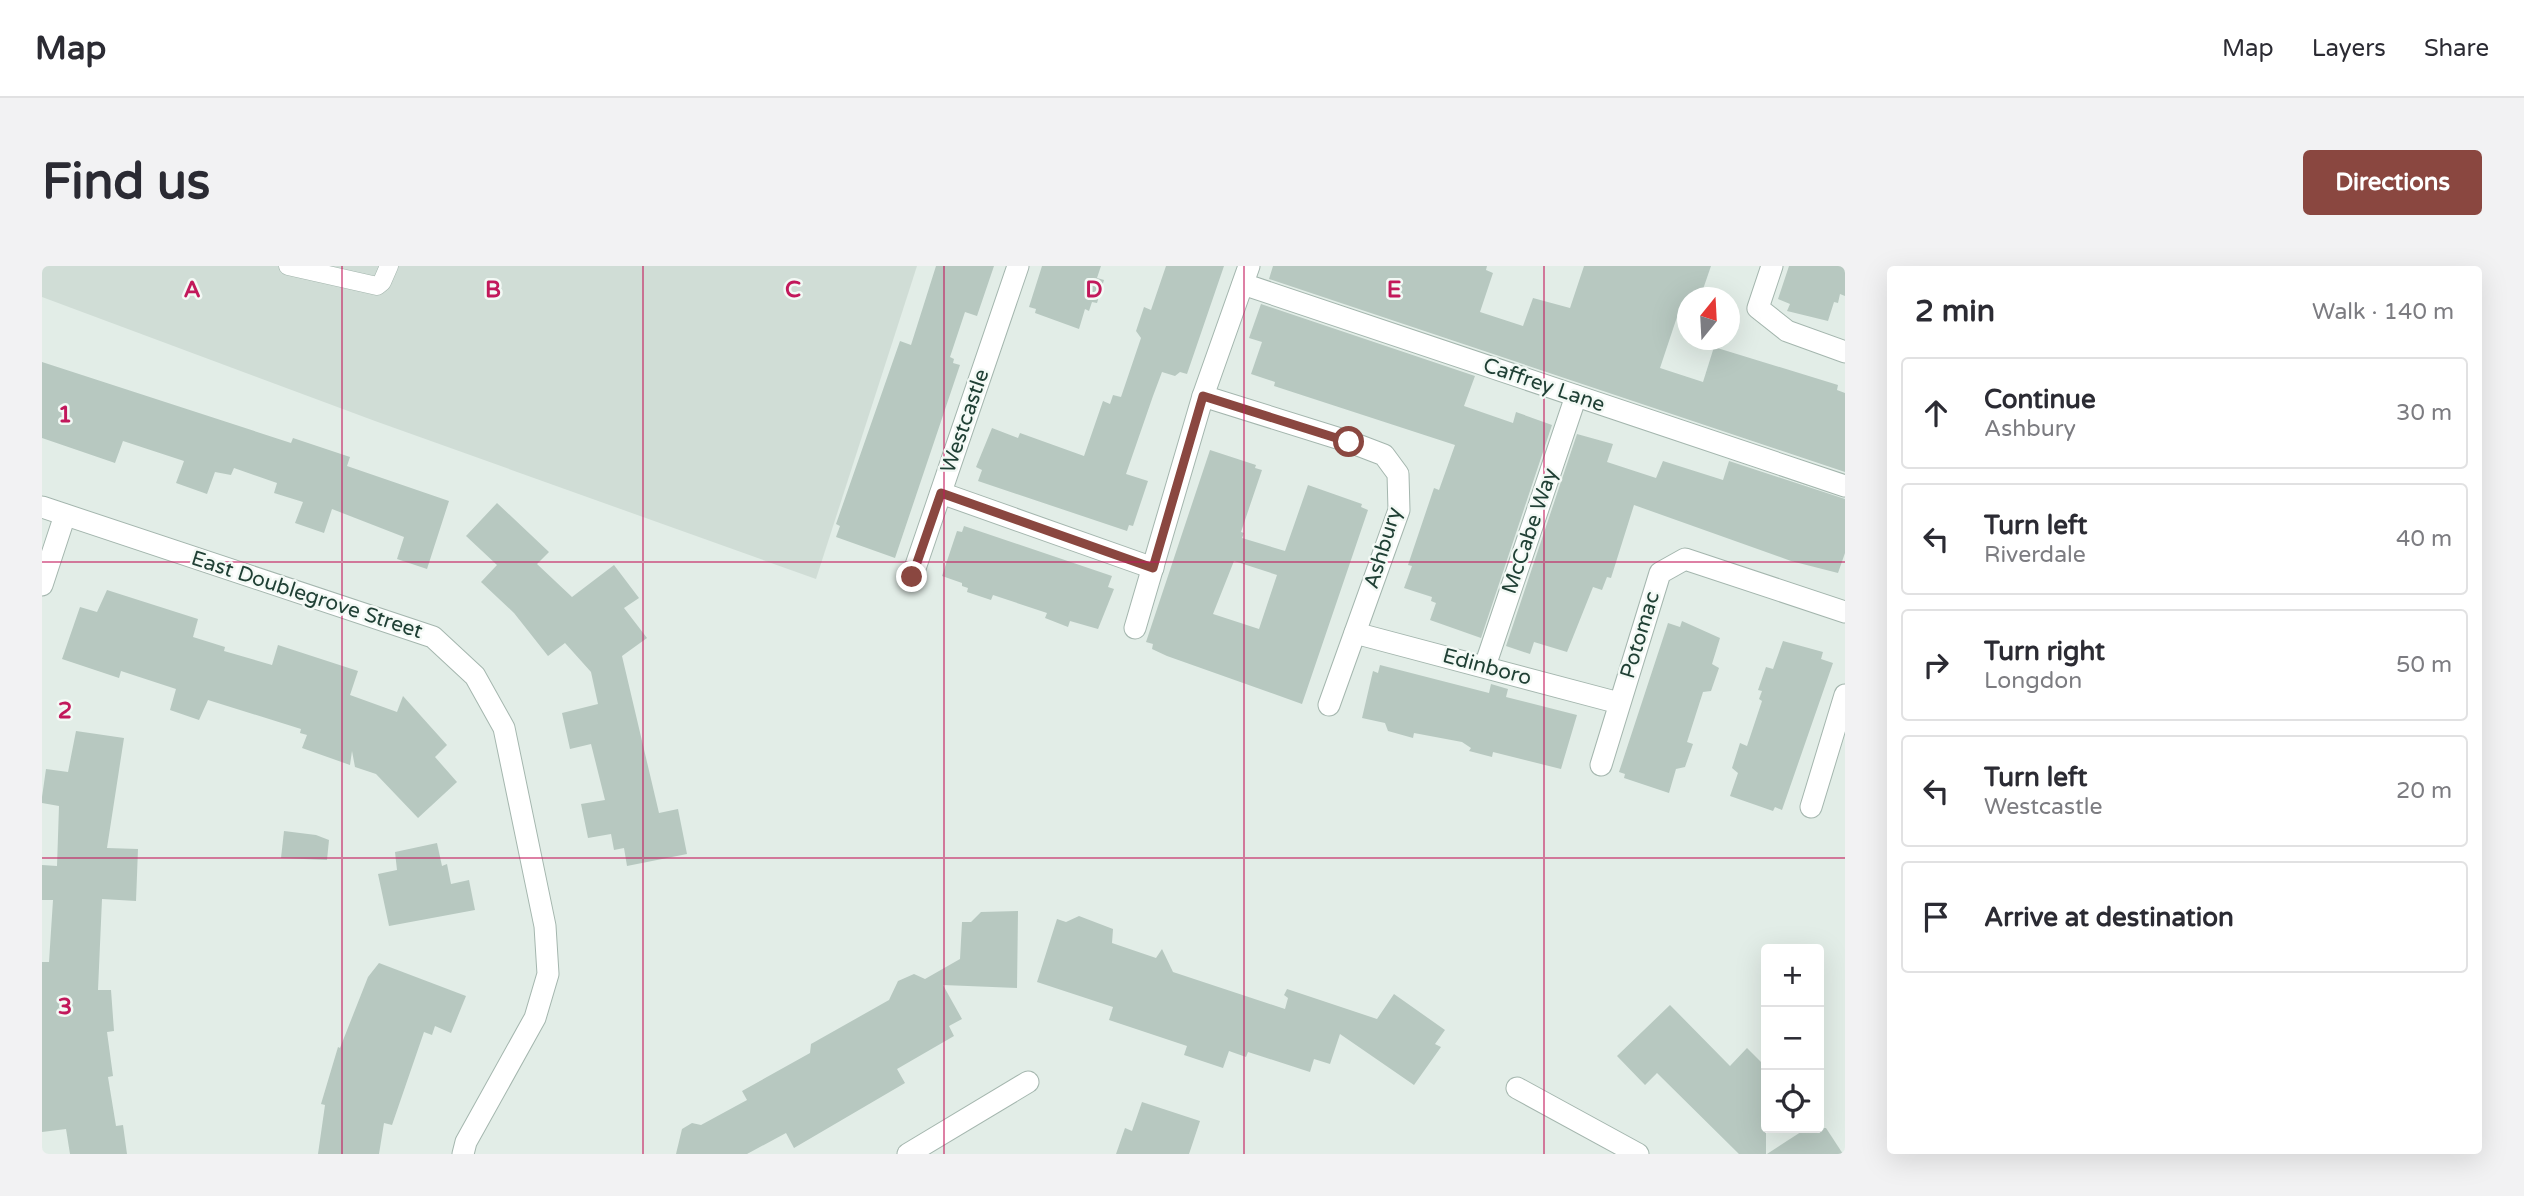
<!DOCTYPE html>
<html lang="en">
<head>
<meta charset="utf-8">
<style>
  :root { --surface:#fff; --page:#f2f2f3; --text:#2b2b33; --muted:#7c7c81; --line:#e1e1e2; --accent:#8a4740 }
  body { margin:0; font-family:"Varela Round",sans-serif; background:var(--page); color:var(--text) }
  .controls { position:absolute; right:21px; bottom:21px; display:grid; overflow:hidden; border-radius:7px; box-shadow:0 7px 28px #0002 }
  .controls button { width:63px; height:63px; display:grid; place-items:center; padding:0; border:0; border-bottom:2px solid var(--line); background:var(--surface); color:var(--text); font:35px sans-serif }
  .compass { position:absolute; left:1635px; top:21px; width:63px; height:63px; border-radius:50%; background:var(--surface); box-shadow:0 7px 28px #0002; rotate:18deg }
  .stop { position:absolute; width:21px; height:21px; margin:-16px; border:5px solid #8a4740; border-radius:50%; background:#fff }
  .stop.end { background:#8a4740; border-color:#fff; box-shadow:0 2px 7px #0008 }
  .list { margin:0; padding:0; list-style:none }
  h2 { display:flex; justify-content:space-between; align-items:center; height:91px; margin:0; padding:0 28px; font-size:30px }
  h2 small { font-size:23px; font-weight:400; color:var(--muted) }
  .list li { display:grid; grid-template-columns:46px 1fr auto; gap:21px; align-items:center; box-sizing:border-box; height:112px; margin:0 14px 14px; padding:0 14px; border:2px solid var(--line); border-radius:7px }
  .list b { display:block; font-size:26px; white-space:nowrap }
  .list p { margin:0; font-size:23px; white-space:nowrap; color:var(--muted) }
  .list em { font-size:23px; font-style:normal; color:var(--muted) }
  .icon { flex:none; width:38px; height:38px; fill:none; stroke:currentColor; stroke-width:2; stroke-linecap:round; stroke-linejoin:round }
  .map { position:relative; flex:none; width:1803px; height:888px; overflow:hidden; border-radius:7px }
  header { display:flex; align-items:center; gap:42px; box-sizing:border-box; height:98px; padding:0 35px; background:var(--surface); border-bottom:2px solid var(--line) }
  header strong { font-size:33px }
  nav { display:flex; gap:38px; margin-inline-start:auto; font-size:24px }
  .intro { display:flex; align-items:center; justify-content:space-between; box-sizing:border-box; height:168px; padding:0 42px }
  h1 { margin:0; font-size:49px }
  .button { padding:18px 32px; border-radius:7px; background:var(--accent); color:#fff; font-size:24px; font-weight:700 }
  main { display:flex; gap:42px; padding:0 42px }
  aside { flex:1; background:var(--surface); border-radius:7px; box-shadow:0 7px 28px #0002 }
  .map>svg:first-child { display:block }
  .built { fill:#d0ddd6 }
  .building { fill:#b7c8c0; fill-rule:evenodd }
  .lines { fill:none; stroke-linecap:round; stroke-linejoin:round }
  .lane-casing { stroke:#a4b6ae; stroke-width:19 }
  .street-casing { stroke:#a4b6ae; stroke-width:23 }
  .lane { stroke:#fff; stroke-width:18 }
  .street { stroke:#fff; stroke-width:21 }
  .route { stroke:#8a4740; stroke-width:9 }
  .grid { fill:none; stroke:#c2185b; stroke-width:2; stroke-opacity:0.55 }
  .labels { text-anchor:middle; dominant-baseline:central; stroke-width:5; stroke-linejoin:round; paint-order:stroke }
  .street-label { font-size:21px; fill:#204035; stroke:#f3f9f5 }
  .grid-label { font-size:23px; text-anchor:middle; font-weight:bold; fill:#c2185b; stroke:#f3f9f5; stroke-width:5; stroke-linejoin:round; paint-order:stroke }
</style>
</head>
<body>
<header>
<strong>Map</strong>
<nav><a>Map</a><a>Layers</a><a>Share</a></nav>
</header>
<div class="intro"><h1>Find us</h1><a class="button">Directions</a></div>
<main>
<div class="map">
<svg width="1803" height="888" viewBox="0 0 1803 888">
  <rect width="100%" height="100%" fill="#e2ede7"/>
  <!-- built -->
  <path class="built" d="M0,0H875L774,313L333,155L0,31Z"/>
  <!-- building -->
  <g class="building">
    <path d="M894,0H952L935,50L923,46L908,91L912,93L911,97L918,99L853,292L794,271L798,260L794,258L858,75L869,79Z"/>
    <path d="M1000,0H1059L1055,12L1062,14L1055,37L1050,36L1047,45L1043,43L1037,63L993,47L994,43L987,41Z"/>
    <path d="M1124,0H1182L1145,108L1138,106L1133,110L1120,106L1111,130L1084,208L1106,215L1091,260L1087,259L1085,265L936,215L940,204L934,201L950,162L976,172L978,167L1042,190L1061,135L1068,138L1071,129L1079,131L1099,72L1094,65L1102,41L1109,44Z"/>
    <path d="M1231,0H1445L1444,4L1451,7L1438,46L1481,60L1491,32L1528,42L1542,0H1669L1658,32H1646V44L1638,42L1618,102L1661,116L1672,81L1796,119L1795,124L1803,127V206L1227,13Z"/>
    <path d="M1747,0H1803V30L1798,28L1796,37L1792,36L1786,55L1745,45L1748,38L1736,33Z"/>
    <path d="M1219,38L1433,110L1422,140L1471,157L1474,146L1510,159L1439,372L1388,354L1394,337L1389,335L1390,331L1362,322L1370,300L1366,299L1392,222L1397,224L1413,179L1232,120L1233,116L1209,108L1220,76L1207,72Z"/>
    <path d="M0,96L249,177L251,172L308,191L305,200L407,235L385,303L355,293L362,271L290,243L282,267L253,257L261,236L232,227L235,217L192,202L189,209L173,206L165,228L134,217L142,195L81,175L73,197L0,172Z"/>
    <path d="M1535,168L1571,178L1565,196L1614,212L1621,195L1681,214L1687,195L1803,233V287L1796,307L1749,295L1592,239L1569,312L1565,311L1560,324L1551,321L1525,386L1492,376L1488,388L1464,380Z"/>
    <path d="M1168,184L1214,199L1213,202L1220,204L1199,266L1202,267L1200,272L1243,285L1266,219L1320,238L1319,241L1326,244L1260,438L1125,390L1110,383L1111,378L1104,376ZM1192,295L1235,309L1217,363L1171,348Z"/>
    <path d="M455,237L507,286L495,298L530,331L572,299L597,332L582,342L605,372L580,390L617,547L636,543L645,588L585,600L582,582L572,584L569,568L546,572L539,538L563,534L549,478L528,483L520,447L556,438L549,406L523,377L506,390L472,347L439,316L455,299L424,270Z"/>
    <path d="M922,260L1070,310L1066,321L1072,323L1056,363L1028,355L1026,361L1003,352L1005,347L951,329L949,334L925,326L926,322L920,320V317L900,310L915,265L920,266Z"/>
    <path d="M65,324L156,353L151,371L183,381L182,385L230,399L236,379L316,405L308,429L355,446L361,430L405,479L393,491L415,516L376,552L334,508L313,501L310,485L308,499L260,482L265,469L258,467L259,463L166,434L157,454L128,444L134,423L79,405L77,412L20,393L38,341L55,346Z"/>
    <path d="M1640,355L1678,372L1670,398L1677,402L1669,425L1661,426L1645,476L1651,478L1643,501L1634,503L1627,527L1582,512L1583,508L1577,506L1626,357L1638,361Z"/>
    <path d="M1741,375L1781,386L1779,393L1791,397L1740,544L1733,541L1731,545L1688,530L1696,507L1690,502L1698,477L1705,480L1720,435L1717,433L1720,425L1716,424L1724,401L1731,403Z"/>
    <path d="M1338,399L1447,427L1449,418L1466,423L1464,431L1535,449L1519,503L1451,486L1450,491L1427,485L1429,482L1420,476L1372,467L1371,472L1346,465L1343,457L1320,452L1331,405L1336,407Z"/>
    <path d="M34,465L82,472L65,582L96,583L94,635L60,633L56,724H69L72,765L65,766L71,810L66,811L74,860L81,859L85,888H28L24,863L0,866V696H7L11,634H0V599L15,600L17,540L0,537V531L4,503L26,506Z"/>
    <path d="M242,565L274,569L287,574L285,594L239,592Z"/>
    <path d="M395,577L400,600L405,598L409,618L427,614L433,644L347,660L336,608L355,604L353,586Z"/>
    <path d="M976,645L975,722L901,719L920,753L907,760L912,770L855,803L863,817L752,882L744,867L705,888H634L640,863L650,857L659,859L705,834L700,825L768,787L769,778L847,734L856,715L872,708L883,713L918,693L920,656H929L939,646Z"/>
    <path d="M1037,650L1071,663L1070,677L1114,692L1120,683L1131,706L1243,743L1246,732L1242,729L1245,723L1335,753L1352,728L1403,764L1393,778L1399,781L1372,819L1298,768L1288,798L1272,793L1268,806L1206,786L1204,791L1187,785L1181,802L1142,789L1145,780L1067,754L1071,741L995,716L1015,653L1024,656Z"/>
    <path d="M337,697L424,730L409,767L393,760L390,769L382,766L350,859L342,857L337,888H276L283,839L279,838L296,781L298,782L326,711Z"/>
    <path d="M1628,739L1688,800L1705,782L1724,801V888H1697L1615,807L1603,819L1575,790Z"/>
    <path d="M1100,836L1158,855L1147,888H1074L1083,862L1090,865Z"/>
    <path d="M1765,862H1784L1801,888H1725Z"/>
  </g>
  <g class="lines">
    <defs>
      <path id="lane" d="M246,0L335,20L340,16L347,0"/>
      <g id="street">
        <path d="M1730,0L1716,42L1745,65L1803,86"/>
        <path d="M1201,18L1803,220"/>
        <path d="M1161,130L1308,176L1342,189L1356,208L1357,244L1287,439"/>
        <path d="M899,227L1111,302"/>
        <path d="M0,241L391,371L433,410L462,462L503,660L506,708L493,752L424,876L421,888"/>
        <path d="M870,311L976,0"/>
        <path d="M0,319L23,249"/>
        <path d="M1093,362L1161,130L1207,0"/>
        <path d="M1313,367L1577,437"/>
        <path d="M1443,400L1534,130"/>
        <path d="M1559,499L1618,307L1643,293L1803,346"/>
        <path d="M1769,541L1803,429"/>
        <path d="M1475,822L1596,888"/>
        <path d="M866,888L986,816"/>
      </g>
    </defs>
    <!-- lane casing -->
    <use href="#lane" class="lane-casing"/>
    <!-- street casing -->
    <use href="#street" class="street-casing"/>
    <!-- lane -->
    <use href="#lane" class="lane"/>
    <!-- street -->
    <use href="#street" class="street"/>
  </g>
  <g class="lines">
    <!-- route -->
    <path class="route" d="M870,311L899,227L1111,302L1161,130L1307,176"/>
  </g>
  <!-- grid -->
  <path class="grid" d="M300,0V888M601,0V888M902,0V888M1202,0V888M1502,0V888M0,296H1803M0,592H1803"/>
  <g class="labels">
    <!-- street labels -->
    <g class="street-label">
      <text transform="translate(1502 119) rotate(19)">Caffrey Lane</text>
      <text transform="translate(923 155) rotate(-71)">Westcastle</text>
      <text transform="translate(1488 265) rotate(-71)">McCabe Way</text>
      <text transform="translate(1341 282) rotate(-73)">Ashbury</text>
      <text transform="translate(265 329) rotate(18)">East Doublegrove Street</text>
      <text transform="translate(1598 369) rotate(-73)">Potomac</text>
      <text transform="translate(1445 401) rotate(15)">Edinboro</text>
    </g>
  </g>
  <g class="grid-label">
    <text x="150" y="31">A</text>
    <text x="451" y="31">B</text>
    <text x="751" y="31">C</text>
    <text x="1052" y="31">D</text>
    <text x="1352" y="31">E</text>
    <text x="23" y="156">1</text>
    <text x="23" y="452">2</text>
    <text x="23" y="748">3</text>
  </g>
</svg>
<div class="controls">
<button>+</button>
<button>−</button>
<button><svg class="icon" aria-label="locate" viewBox="0 0 24 24"><circle cx="12" cy="12" r="6"/><path d="M12 2v4M12 18v4M2 12h4M18 12h4"/></svg></button>
</div>
<svg class="compass" viewBox="-18 -18 36 36"><path d="M0-13l5 13h-10z" fill="#e53935"/><path d="M0 13l5-13h-10z" fill="#7c7c81"/></svg>
<div class="stop" style="left:1307px;top:176px"></div>
<div class="stop end" style="left:870px;top:311px"></div>
</div>
<aside>
<h2>2 min<small>Walk · 140 m</small></h2>
<ul class="list">
<li><svg class="icon" aria-label="ahead" viewBox="0 0 24 24"><path d="M12 20V5M6 11l6-6 6 6"/></svg><div><b>Continue</b><p>Ashbury</p></div><em>30 m</em></li>
<li><svg class="icon" aria-label="left" viewBox="0 0 24 24"><path d="M17 20v-9H6M10 6l-5 5 5 5"/></svg><div><b>Turn left</b><p>Riverdale</p></div><em>40 m</em></li>
<li><svg class="icon" aria-label="right" viewBox="0 0 24 24"><path d="M7 20v-9h11M14 6l5 5-5 5"/></svg><div><b>Turn right</b><p>Longdon</p></div><em>50 m</em></li>
<li><svg class="icon" aria-label="left" viewBox="0 0 24 24"><path d="M17 20v-9H6M10 6l-5 5 5 5"/></svg><div><b>Turn left</b><p>Westcastle</p></div><em>20 m</em></li>
<li><svg class="icon" aria-label="arrive" viewBox="0 0 24 24"><path d="M6 21V4h12l-3 4 3 4H6"/></svg><div><b>Arrive at destination</b></div></li>
</ul>
</aside>
</main>
</body>
</html>
